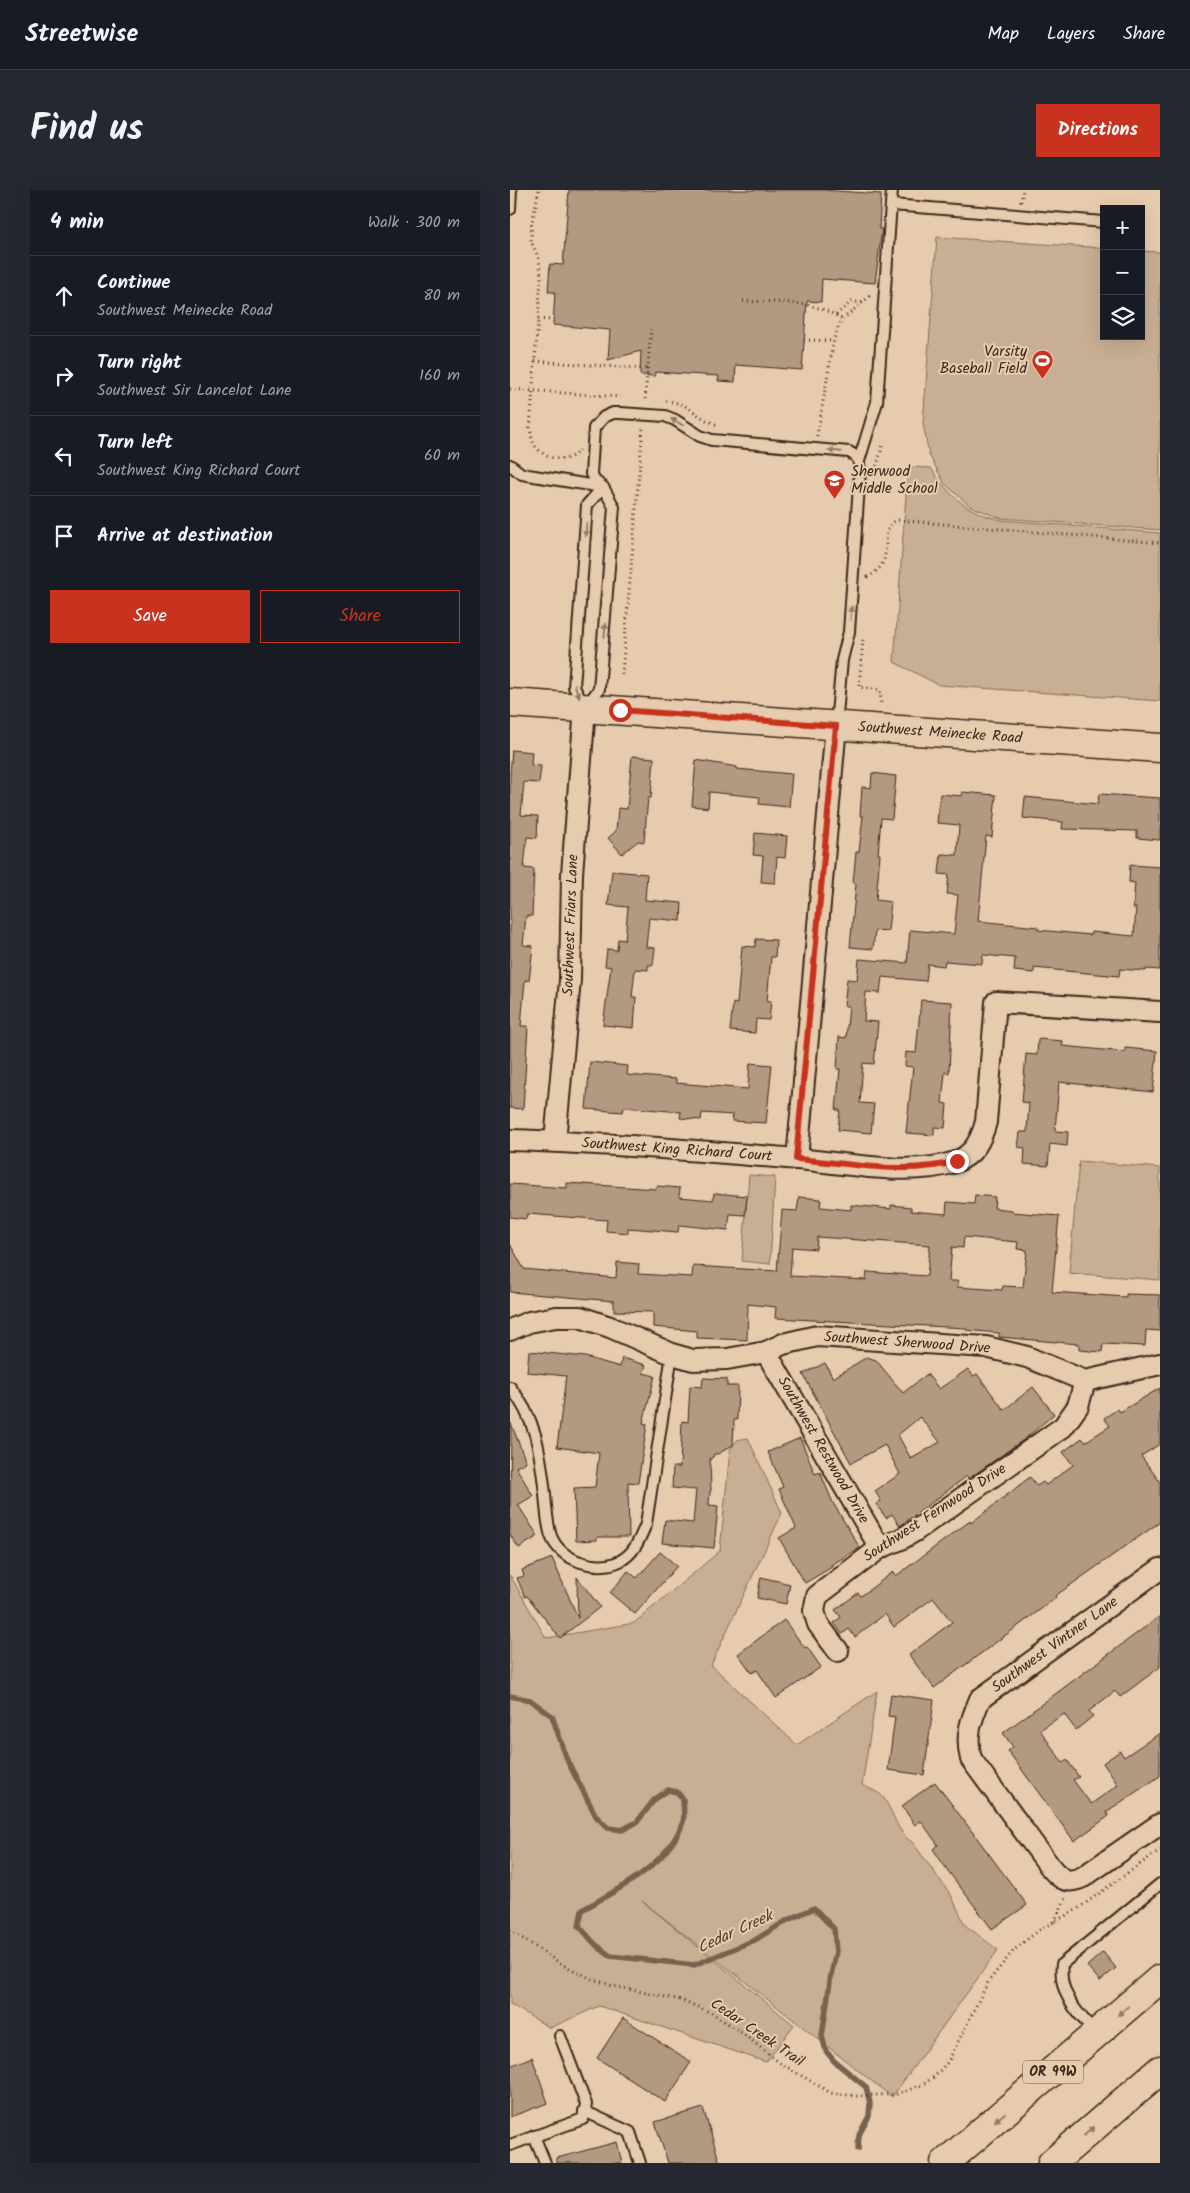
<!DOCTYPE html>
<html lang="en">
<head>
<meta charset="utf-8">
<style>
  :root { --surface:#171b24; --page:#242831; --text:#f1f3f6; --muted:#9ea1a6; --line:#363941; --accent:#c8321e }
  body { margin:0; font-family:Kalam,sans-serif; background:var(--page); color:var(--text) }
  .controls { position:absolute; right:15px; top:15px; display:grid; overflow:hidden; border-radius:0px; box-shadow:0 5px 20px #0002 }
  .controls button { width:45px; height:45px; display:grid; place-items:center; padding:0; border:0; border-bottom:1px solid var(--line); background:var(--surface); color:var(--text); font:25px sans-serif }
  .stop { position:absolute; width:15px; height:15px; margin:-11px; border:4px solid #c8321e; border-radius:50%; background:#fff }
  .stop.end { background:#c8321e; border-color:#fff; box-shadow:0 1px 5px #0008 }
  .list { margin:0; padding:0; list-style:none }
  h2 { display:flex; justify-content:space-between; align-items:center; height:65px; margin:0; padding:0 20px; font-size:21px }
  h2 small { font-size:16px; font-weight:400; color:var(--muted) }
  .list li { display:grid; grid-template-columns:32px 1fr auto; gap:15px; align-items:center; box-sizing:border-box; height:80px; padding:0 20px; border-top:1px solid var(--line) }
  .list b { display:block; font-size:19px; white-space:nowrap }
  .list p { margin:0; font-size:16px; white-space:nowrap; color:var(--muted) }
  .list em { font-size:16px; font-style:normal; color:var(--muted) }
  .actions { display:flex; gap:10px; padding:15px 20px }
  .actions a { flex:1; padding:11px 0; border:1px solid var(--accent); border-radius:0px; text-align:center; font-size:18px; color:var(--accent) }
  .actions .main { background:var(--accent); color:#fff }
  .icon { flex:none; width:28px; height:28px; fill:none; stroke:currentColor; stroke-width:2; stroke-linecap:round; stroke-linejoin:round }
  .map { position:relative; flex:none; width:650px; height:1973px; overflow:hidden; border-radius:0px }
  header { display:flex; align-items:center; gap:30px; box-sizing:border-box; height:70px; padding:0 25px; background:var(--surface); border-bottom:1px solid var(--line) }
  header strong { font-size:24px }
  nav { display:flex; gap:28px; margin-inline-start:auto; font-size:18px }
  .intro { display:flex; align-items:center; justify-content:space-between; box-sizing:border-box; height:120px; padding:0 30px }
  h1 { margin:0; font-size:35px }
  .button { padding:12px 22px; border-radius:0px; background:var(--accent); color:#fff; font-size:18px; font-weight:700 }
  main { display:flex; gap:30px; padding:0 30px }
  aside { flex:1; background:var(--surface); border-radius:0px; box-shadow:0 5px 20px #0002 }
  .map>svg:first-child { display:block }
  .green { fill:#c8ae94; stroke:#826c59 }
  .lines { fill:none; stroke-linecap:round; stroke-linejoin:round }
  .stream { stroke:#766250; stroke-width:5.5 }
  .building { fill:#b39981; stroke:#3b2a1e; fill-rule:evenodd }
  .lane-casing { stroke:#3b2a1e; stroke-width:14 }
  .street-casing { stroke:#3b2a1e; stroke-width:24 }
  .secondary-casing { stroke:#3b2a1e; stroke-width:31 }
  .highway-casing { stroke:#3b2a1e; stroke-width:31 }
  .path { stroke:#3b2a1e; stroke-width:3; stroke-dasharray:1 4; stroke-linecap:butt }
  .lane { stroke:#e7cbae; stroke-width:10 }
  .street { stroke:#e7cbae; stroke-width:20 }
  .secondary { stroke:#e7cbae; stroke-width:28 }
  .highway { stroke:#e7cbae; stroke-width:28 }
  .oneway { fill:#917a66 }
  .route { stroke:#c8321e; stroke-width:6 }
  .labels { text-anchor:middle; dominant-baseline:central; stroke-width:4; stroke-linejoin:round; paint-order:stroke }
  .shield { fill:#e7cbae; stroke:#6f5a49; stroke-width:1 }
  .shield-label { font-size:14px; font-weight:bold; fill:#3b2a1e }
  .poi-label { font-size:15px; fill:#3b2a1e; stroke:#e7cbae; text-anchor:end }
  .street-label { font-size:15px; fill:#3b2a1e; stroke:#e7cbae }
  .water-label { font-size:16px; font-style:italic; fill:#4f3d2f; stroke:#e7cbae }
</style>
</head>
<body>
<header>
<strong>Streetwise</strong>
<nav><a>Map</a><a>Layers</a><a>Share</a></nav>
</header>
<div class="intro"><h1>Find us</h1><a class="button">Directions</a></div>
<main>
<aside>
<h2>4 min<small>Walk · 300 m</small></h2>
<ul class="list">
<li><svg class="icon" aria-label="ahead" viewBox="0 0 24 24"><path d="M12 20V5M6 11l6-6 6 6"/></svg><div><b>Continue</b><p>Southwest Meinecke Road</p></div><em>80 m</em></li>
<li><svg class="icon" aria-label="right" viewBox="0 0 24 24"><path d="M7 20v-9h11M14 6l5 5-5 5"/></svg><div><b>Turn right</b><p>Southwest Sir Lancelot Lane</p></div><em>160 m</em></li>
<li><svg class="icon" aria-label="left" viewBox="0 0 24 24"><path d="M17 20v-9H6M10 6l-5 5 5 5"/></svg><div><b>Turn left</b><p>Southwest King Richard Court</p></div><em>60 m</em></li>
<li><svg class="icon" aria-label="arrive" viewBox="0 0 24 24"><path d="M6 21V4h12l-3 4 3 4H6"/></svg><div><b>Arrive at destination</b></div></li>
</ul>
<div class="actions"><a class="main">Save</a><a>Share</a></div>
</aside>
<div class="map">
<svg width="650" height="1973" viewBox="0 0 650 1973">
  <rect width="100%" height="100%" fill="#e7cbae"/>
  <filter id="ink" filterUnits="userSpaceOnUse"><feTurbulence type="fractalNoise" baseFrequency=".02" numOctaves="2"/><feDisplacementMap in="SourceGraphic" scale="10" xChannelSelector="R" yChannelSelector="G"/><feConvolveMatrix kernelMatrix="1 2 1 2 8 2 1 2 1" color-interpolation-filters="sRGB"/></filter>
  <g filter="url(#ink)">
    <!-- green -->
    <g class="green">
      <path d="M427,47L594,58V146H631V61L650,62V340L490,328L460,316L435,294L419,265L413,233Z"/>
      <path d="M398,277L421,278C440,307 457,322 491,330L650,343V511L429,495L384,472Z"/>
      <path d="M569,971L650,978V1090L559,1083Z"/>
      <path d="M239,985L265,987L260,1074L232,1071Z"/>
      <path d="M238,1248L272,1323L201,1475L287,1555L367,1501L352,1595C358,1598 369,1602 373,1607C384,1622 386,1642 403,1653L441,1705L455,1735L488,1760L382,1907L132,1711L284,1835L256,1872L89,1816L40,1838L0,1814V1385L36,1448L124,1433L210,1361L220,1260L227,1250Z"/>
    </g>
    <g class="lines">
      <!-- stream -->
      <path class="stream" d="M0,1506L20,1510L42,1526L58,1572L86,1626L98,1638L112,1640L127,1632L144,1610L158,1600L167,1602L173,1609C173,1615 175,1625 173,1632C158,1675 109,1699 72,1720L69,1736L85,1754L100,1766L184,1775L245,1750L276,1731L304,1718L324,1739L326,1762L321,1785L312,1846L316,1861L324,1871L356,1897L360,1913L359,1926L349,1945L348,1959"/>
    </g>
    <!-- building -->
    <g class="building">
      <path d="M59,0H312L371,4L369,39H372L365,93L312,89L311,112L297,111L292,180L226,175L225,192L208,191L209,186L145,182V186L130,185L131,161L98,170L100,140L43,135L45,102H38L40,74L53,75Z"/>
      <path d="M2,560L22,562L21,575L31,576L29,593L14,592L11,625L28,626L27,648L17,647L14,678L24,679L22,726H16L13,755L23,756L19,791L15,790L11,836H18L13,919L0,918V584Z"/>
      <path d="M122,566L144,568L141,608H138L134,652L128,651L112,664L98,648L106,641L108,618L117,619Z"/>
      <path d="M186,570L227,577V579L282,584L279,617L249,614L250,607L199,602L198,618L182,616Z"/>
      <path d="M362,583L386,586L382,629L371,628L368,664H370L366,710L381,712L378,741L365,740L363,759L340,757L346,694L343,693L346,662H349L353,626H350L352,597L361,598Z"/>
      <path d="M452,602L486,605L482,647L476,646L468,731L528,737V740L581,745V742L624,746L626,718H623L625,693L619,692L620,675L650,677V780L636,779V781L610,779L609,786L524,778V783L504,781L505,768L473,765L472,774L435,771L434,776L418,774L416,791L372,787L370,803L356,802L354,831L368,832L364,874L353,873L350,913L364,914L361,943L328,940L330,920H326L330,879H327L329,847L336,848L339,816H334L337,789L347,790L349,769L397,773L400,740L444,744L448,705L437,704L439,685L429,684L431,664L447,665L449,635L427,633L430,604L452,606Z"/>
      <path d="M589,604L650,608V650L627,648V641L552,639L553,632L513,628L515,607L588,614Z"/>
      <path d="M245,643L277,646L275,668L267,667L265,693L251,692L253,666L243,665Z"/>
      <path d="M102,681L137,684L135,710L172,713L171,731L139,728L136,757L145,758L143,775H138V780L125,779L122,807H126L124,838L93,835L101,777L95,776L97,759L107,760L108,749L115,750L118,717L98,715Z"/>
      <path d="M246,749L266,750L265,767H261L257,811H261L259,830L246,829L245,843L220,841L223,813L227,814L232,756L245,757Z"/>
      <path d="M411,810L442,812L439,883L435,882L432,913L437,914L435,938L424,937V945L396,943L403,877L395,876L396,862L406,863Z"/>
      <path d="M528,849L553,851L552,856L615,862V858L647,861L643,902L549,892L545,941L558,942L557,956L540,954L538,976L514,974L515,958L508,957L510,942H517L519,913L512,912L516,864L527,865Z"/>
      <path d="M80,872L118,876L117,885L166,889V893L238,899L240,873L262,875L256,933L222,931L223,925L192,923L191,930L170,928L171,922L114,917L113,922L76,919Z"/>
      <path d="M57,993L146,999L147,996L170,998L169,1007L203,1010L204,1003L237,1006L235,1025L220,1024L218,1040L169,1035L168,1042L118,1038V1043L96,1041L97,1030L17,1024L16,1029L0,1027V994L57,998Z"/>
      <path d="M465,1005L485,1007L484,1018L502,1020V1022L549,1026L542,1102L616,1107V1104L650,1105V1141L636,1140L635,1156L593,1154L592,1162L569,1160V1154L489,1147V1143L456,1140V1138L265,1128L266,1117L238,1114L237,1150L187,1148V1141L143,1137V1122L104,1121V1111L0,1102V1054L14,1079L106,1088L107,1072L129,1074L128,1084L182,1087L183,1076L267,1081L272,1020L287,1021L289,1007L311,1009L310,1017L341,1020V1015L381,1019V1015L401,1017V1021L436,1024L437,1012L464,1014ZM307,1047L420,1055L417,1086L357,1082L356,1090L280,1086L282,1057L306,1059ZM454,1047L508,1052L507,1059L517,1060L513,1097L493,1096L492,1100L447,1097L448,1091H439L442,1057L453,1058Z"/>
      <path d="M19,1161L75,1167L110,1177L112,1168L136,1175L133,1183L145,1186L133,1233L137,1234L128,1293L118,1292L119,1347H87V1350L66,1351L64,1298L85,1297L89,1263L47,1257L56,1186L17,1182Z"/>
      <path d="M357,1167L366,1170L393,1203L417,1184L429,1199L458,1179L463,1186L467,1184L494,1220L523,1197L544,1224L516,1248L458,1289L457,1286L390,1336L382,1324L376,1328L366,1314L371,1311L365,1301L390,1284L375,1255L341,1273L293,1184L315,1173L323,1188ZM410,1227L430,1252L401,1269L388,1245Z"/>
      <path d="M193,1188L217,1189V1196H228L227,1230H224L223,1255L208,1264H204L203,1267L200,1269L201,1301H200L199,1315L208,1316L204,1358L152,1353L155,1330L183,1333L186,1300L162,1298L163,1277H170L172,1231L178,1232L180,1196L192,1197Z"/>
      <path d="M650,1198V1254L631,1266L650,1292V1332L545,1406L546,1408L424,1498L399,1465L442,1432L423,1408L384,1437L375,1424L345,1447L339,1439L332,1444L324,1433L331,1427L325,1420L348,1403L351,1406L383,1382L386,1386L460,1331L461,1333L520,1287L527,1296L533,1292L536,1295L563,1275L553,1262L572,1248L575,1252L600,1236L594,1228L608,1219L610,1222Z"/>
      <path d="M1,1233L16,1272L6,1277L23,1306L8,1315L28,1346L9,1358L0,1345Z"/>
      <path d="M290,1248L305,1284L310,1282L323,1313L350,1358L321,1375L322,1377L295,1393L269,1348L286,1338L269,1299L273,1297L258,1262Z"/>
      <path d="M150,1362L167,1376L125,1424L100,1403L118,1381L127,1388Z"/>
      <path d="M42,1368L68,1428L67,1387L90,1417L50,1448L17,1406L15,1407L7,1388L14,1386L12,1380Z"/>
      <path d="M251,1387L280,1394L276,1414L247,1408Z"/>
      <path d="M650,1426V1477L610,1507L605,1501L579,1521L583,1526L566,1540L554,1524L530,1540L553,1573L557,1570L569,1587L563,1590L581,1614L608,1595L593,1573L610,1561L614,1567L650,1543V1586L596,1622L599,1626L564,1651L498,1561L503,1557L493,1543Z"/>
      <path d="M274,1430L295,1458L297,1457L311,1477L266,1508L247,1480L242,1483L228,1464Z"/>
      <path d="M381,1504L424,1510L414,1585L378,1580L385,1527L378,1526Z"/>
      <path d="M425,1592L517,1715L482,1739L438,1681L423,1659L428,1655L411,1631L405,1635L392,1616Z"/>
      <path d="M593,1762L606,1778L590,1791L577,1776Z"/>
      <path d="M113,1828L181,1872L155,1912L87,1868Z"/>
      <path d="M22,1867L38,1913L0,1927V1876Z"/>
      <path d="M193,1918L210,1973H158L145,1932Z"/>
      <path d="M107,1952L112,1973H47V1968Z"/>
    </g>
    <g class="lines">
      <defs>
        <g id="lane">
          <path d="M382,15L594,32"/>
          <path d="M0,19L1,0"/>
          <path d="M349,271L367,212L382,0"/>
          <path d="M0,275L12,284L92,297"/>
          <path d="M93,297L77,315L64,497L75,518L89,499L104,317L93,297L85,291L81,284L84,238L94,227L103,223H110L155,226L165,230L190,246L202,250L339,262C348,266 349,271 350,280L339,442L332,470L326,535"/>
          <path d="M0,1197C27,1230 30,1262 35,1304C36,1317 37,1333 41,1346C51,1371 87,1382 110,1371C125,1363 130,1348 136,1334L162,1164"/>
          <path d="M586,1843C567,1823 548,1803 552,1774L650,1694"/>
          <path d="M74,1921L120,1942L130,1973"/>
          <path d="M24,1946L35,1973"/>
          <path d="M0,1955L73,1929L76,1914L50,1846"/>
        </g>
        <g id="street">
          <path d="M0,950C96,953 192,961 287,969C334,973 401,987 445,972C464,965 471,950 476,932L486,812L650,822"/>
          <path d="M45,951L60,790L62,684L75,518"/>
          <path d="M287,969L326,536"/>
          <path d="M0,1140L19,1132L46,1127H70L100,1137L162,1164L183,1170L217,1169L256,1162L273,1154L307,1146L476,1157L517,1167L575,1191L650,1174"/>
          <path d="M256,1162L370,1358"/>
          <path d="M650,1379L470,1509C461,1530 455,1546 461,1569L541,1678C551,1690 558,1694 573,1687L650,1634"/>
          <path d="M328,1461L308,1434L304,1421L307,1406L370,1358L391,1349L405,1341L553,1237L568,1216L575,1191"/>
        </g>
        <path id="secondary" d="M0,513L650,558"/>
        <g id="highway">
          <path d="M435,1973L650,1789"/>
          <path d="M542,1973L650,1880"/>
        </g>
      </defs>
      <!-- lane casing -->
      <use href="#lane" class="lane-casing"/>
      <!-- street casing -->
      <use href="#street" class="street-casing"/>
      <!-- secondary casing -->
      <use href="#secondary" class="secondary-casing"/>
      <!-- highway casing -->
      <use href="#highway" class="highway-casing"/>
      <!-- path -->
      <g class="path">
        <path d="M29,0L22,32L21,51L29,69L31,88L20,238C21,245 22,252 26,257C36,270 60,274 69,260"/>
        <path d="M511,12L513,0"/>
        <path d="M233,111C267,113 304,109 333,130"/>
        <path d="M326,125L341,112H353"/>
        <path d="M28,129L43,130"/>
        <path d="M294,150L324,151"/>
        <path d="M25,171L137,179"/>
        <path d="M0,199L110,207"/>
        <path d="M135,209L141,139"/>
        <path d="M156,211C182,213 185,228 208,235"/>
        <path d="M307,246L324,149L329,135L334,128L360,106"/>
        <path d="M365,281L373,255"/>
        <path d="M357,387C390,372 364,341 387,330L650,353"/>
        <path d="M353,450L349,497L370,500L371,513"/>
        <path d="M112,484L133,237"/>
        <path d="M544,1732L556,1708"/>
        <path d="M0,1740L51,1774L80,1788L103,1796L171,1810L202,1823L232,1843L270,1873L321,1903L346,1906L387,1904L412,1895L424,1887L438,1872L478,1792L504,1760L529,1740L566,1720L650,1660"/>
      </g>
      <!-- lane -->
      <use href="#lane" class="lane"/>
      <!-- street -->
      <use href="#street" class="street"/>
      <!-- secondary -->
      <use href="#secondary" class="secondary"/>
      <!-- highway -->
      <use href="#highway" class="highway"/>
    </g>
    <!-- one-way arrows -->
    <defs><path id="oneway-solid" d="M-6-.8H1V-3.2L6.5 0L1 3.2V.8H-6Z" transform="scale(1.25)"/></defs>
    <g class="oneway">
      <use href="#oneway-solid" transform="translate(167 232) rotate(-151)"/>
      <use href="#oneway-solid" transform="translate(325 261) rotate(-175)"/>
      <use href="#oneway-solid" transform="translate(76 340) rotate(94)"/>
      <use href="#oneway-solid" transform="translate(341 423) rotate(-86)"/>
      <use href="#oneway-solid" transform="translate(95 440) rotate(-86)"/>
      <use href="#oneway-solid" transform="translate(67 501) rotate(70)"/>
      <use href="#oneway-solid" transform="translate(613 1821) rotate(139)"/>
      <use href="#oneway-solid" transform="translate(490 1927) rotate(140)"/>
      <use href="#oneway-solid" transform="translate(579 1941) rotate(-41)"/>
    </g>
  </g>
  <g class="lines" filter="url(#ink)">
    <!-- route -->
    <path class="route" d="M110,520L326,536L286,969C339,973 396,986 447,971"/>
  </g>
  <!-- icons -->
  <defs>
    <symbol id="stadium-pin" viewBox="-11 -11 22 30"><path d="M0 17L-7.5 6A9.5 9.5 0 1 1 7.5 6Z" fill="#c8321e" stroke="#e7cbae"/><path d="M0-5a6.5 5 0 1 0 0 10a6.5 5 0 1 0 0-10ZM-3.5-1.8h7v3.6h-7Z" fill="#fff"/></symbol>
    <symbol id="school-pin" viewBox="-11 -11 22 30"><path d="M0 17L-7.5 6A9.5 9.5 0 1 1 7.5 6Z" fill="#c8321e" stroke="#e7cbae"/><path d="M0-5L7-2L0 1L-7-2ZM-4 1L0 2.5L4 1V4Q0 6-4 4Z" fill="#fff"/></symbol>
  </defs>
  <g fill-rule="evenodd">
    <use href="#stadium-pin" x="520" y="158" width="25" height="34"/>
    <use href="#school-pin" x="312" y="278" width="25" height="34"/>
  </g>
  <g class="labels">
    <!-- shield labels -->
    <rect class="shield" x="513" y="1870.5" width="60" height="23" rx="4"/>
    <g class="shield-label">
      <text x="543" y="1882">OR 99W</text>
    </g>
    <!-- poi labels -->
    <g class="poi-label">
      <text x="517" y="162">Varsity<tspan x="517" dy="17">Baseball Field</tspan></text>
      <text x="341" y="282" text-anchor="start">Sherwood<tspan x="341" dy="17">Middle School</tspan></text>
    </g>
    <!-- street labels -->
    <g class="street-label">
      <text transform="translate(430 543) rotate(4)">Southwest Meinecke Road</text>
      <text transform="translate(61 735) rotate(-88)">Southwest Friars Lane</text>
      <text transform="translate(167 960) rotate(4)">Southwest King Richard Court</text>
      <text transform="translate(397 1153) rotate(4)">Southwest Sherwood Drive</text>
      <text transform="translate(313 1260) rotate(60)">Southwest Restwood Drive</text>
      <text transform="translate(425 1323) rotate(-33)">Southwest Fernwood Drive</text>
      <text transform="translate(545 1455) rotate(-36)">Southwest Vintner Lane</text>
      <text transform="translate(247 1843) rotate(34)">Cedar Creek Trail</text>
    </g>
    <!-- water labels -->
    <g class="water-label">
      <text transform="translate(225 1742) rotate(-25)">Cedar Creek</text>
    </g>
  </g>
</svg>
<div class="controls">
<button>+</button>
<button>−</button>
<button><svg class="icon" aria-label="layers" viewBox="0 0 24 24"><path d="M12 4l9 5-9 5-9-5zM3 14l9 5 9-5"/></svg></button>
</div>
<div class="stop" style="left:110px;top:520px"></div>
<div class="stop end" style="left:447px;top:971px"></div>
</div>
</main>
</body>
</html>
